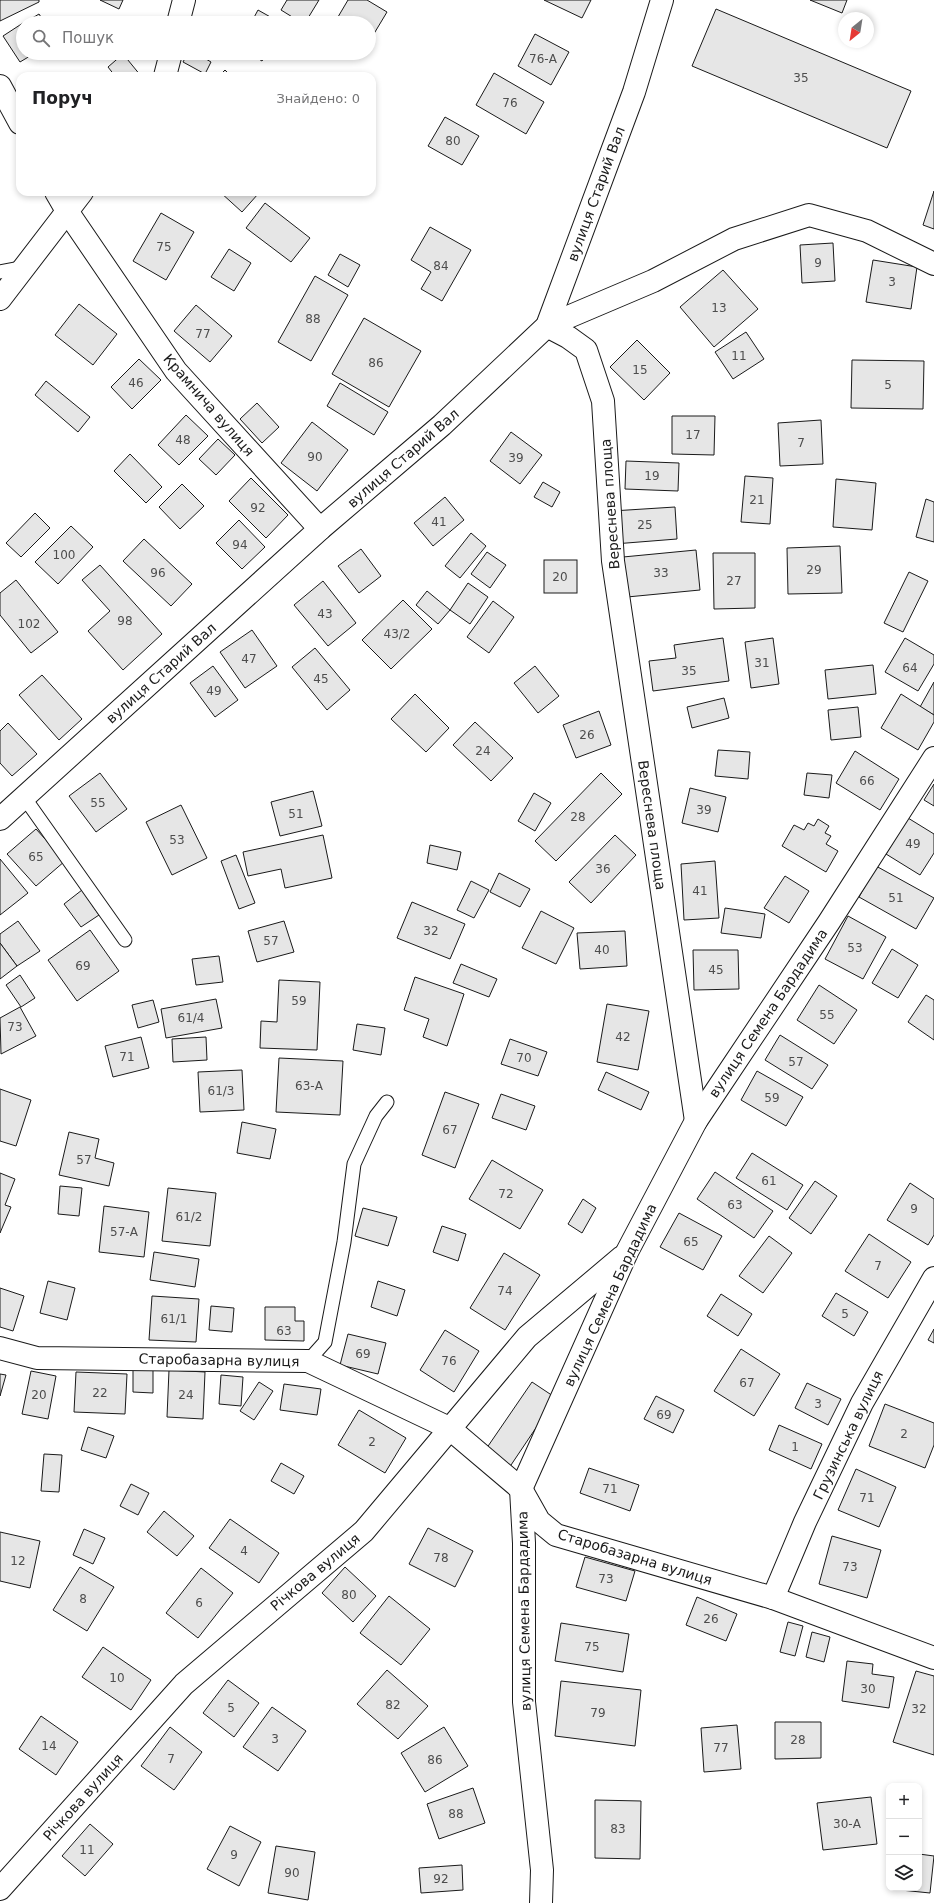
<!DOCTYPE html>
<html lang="uk">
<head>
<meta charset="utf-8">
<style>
  :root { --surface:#fff; --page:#f2f2f2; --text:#202124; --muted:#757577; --line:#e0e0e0 }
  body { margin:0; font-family:"DejaVu Sans",sans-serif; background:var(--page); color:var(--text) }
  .controls { position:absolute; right:12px; bottom:12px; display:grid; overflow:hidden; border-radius:8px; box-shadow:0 2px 6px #0003 }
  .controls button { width:36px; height:36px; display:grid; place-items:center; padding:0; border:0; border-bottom:1px solid var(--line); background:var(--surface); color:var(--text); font:20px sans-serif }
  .compass { position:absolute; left:838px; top:12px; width:36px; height:36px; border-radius:50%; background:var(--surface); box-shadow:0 2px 6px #0003; rotate:210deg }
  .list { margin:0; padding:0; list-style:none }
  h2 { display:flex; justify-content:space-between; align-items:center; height:52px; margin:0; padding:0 16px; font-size:17px }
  h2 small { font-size:13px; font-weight:400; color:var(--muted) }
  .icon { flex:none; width:22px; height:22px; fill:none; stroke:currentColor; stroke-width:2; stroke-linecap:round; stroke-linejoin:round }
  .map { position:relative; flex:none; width:934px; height:1903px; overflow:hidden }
  .search { position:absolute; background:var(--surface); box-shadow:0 2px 6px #0003; left:16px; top:16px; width:360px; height:44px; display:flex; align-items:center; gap:10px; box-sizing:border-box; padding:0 14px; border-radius:22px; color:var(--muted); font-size:15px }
  .panel { position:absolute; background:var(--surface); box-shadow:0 2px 6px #0003; left:16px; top:72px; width:360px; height:124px; border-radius:12px }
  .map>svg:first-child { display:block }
  .building { fill:#e6e6e6; stroke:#1a1a1a }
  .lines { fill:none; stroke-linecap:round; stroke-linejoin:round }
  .lane-casing { stroke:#1a1a1a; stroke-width:15 }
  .street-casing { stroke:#1a1a1a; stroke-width:24 }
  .lane { stroke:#fff; stroke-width:13 }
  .street { stroke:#fff; stroke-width:22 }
  .labels { text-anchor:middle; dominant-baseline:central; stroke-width:3; stroke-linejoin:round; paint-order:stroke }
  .number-label { font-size:12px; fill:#4d4d4d }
  .street-label { font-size:14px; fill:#1a1a1a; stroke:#fff }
</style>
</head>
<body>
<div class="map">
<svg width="934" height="1903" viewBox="0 0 934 1903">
  <rect width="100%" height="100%" fill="#fff"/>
  <!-- building -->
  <g class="building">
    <path d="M0,0H39V2L0,21Z"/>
    <path d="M100,0H123L119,9Z"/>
    <path d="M287,0H319L305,23H302L281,10Z"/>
    <path d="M348,0H367L387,12L369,42V23L335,22Z"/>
    <path d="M544,0H591L582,18Z"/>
    <path d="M810,0H847L842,13Z"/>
    <path d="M716,9L911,91L887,148L692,66Z"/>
    <path d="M258,10L281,23H251Z"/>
    <path d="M39,14L45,23H24Z"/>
    <path d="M23,23V53H35L20,62L3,36Z"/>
    <path d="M535,34L569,52L551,85L518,66Z"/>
    <path d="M188,53H196L211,62L205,74L183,62Z"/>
    <path d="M249,53H267L262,61Z"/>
    <path d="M123,54L141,76H115L108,67Z"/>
    <path d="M225,70L231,76H219Z"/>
    <path d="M494,73L544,102L526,134L476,105Z"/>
    <path d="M445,117L479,136L462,165L428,146Z"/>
    <path d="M934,191V229L923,225Z"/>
    <path d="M220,192H255L258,194L242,212Z"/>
    <path d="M265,203L310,238L291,262L246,228Z"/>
    <path d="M161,213L194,232L166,280L133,261Z"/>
    <path d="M430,227L471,250L442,301L421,289L431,272L411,260Z"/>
    <path d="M833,243L835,281L802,283L800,245Z"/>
    <path d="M229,249L251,263L234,291L211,277Z"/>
    <path d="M340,254L360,265L348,287L328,275Z"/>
    <path d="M873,260L917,267L911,309L866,302Z"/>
    <path d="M723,270L758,309L714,347L680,307Z"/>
    <path d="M315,276L348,295L311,361L278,342Z"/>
    <path d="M79,304L117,334L93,365L55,335Z"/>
    <path d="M196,305L232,336L210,362L174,331Z"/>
    <path d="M364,318L421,351L389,407L332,374Z"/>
    <path d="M746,332L764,359L733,379L715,352Z"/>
    <path d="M637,340L670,373L644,400L610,367Z"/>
    <path d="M139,359L161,380L132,409L111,387Z"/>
    <path d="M852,360L924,361L923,409L851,408Z"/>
    <path d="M46,381L90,417L78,432L35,395Z"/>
    <path d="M340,383L388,412L374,435L327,406Z"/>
    <path d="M257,403L279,427L262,443L240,419Z"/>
    <path d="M186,415L208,436L179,465L158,445Z"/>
    <path d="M672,416H715L714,455L672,454Z"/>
    <path d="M821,420L823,464L780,466L778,423Z"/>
    <path d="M312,422L348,450L317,491L281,463Z"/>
    <path d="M511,432L542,455L520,484L490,461Z"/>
    <path d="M218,439L235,455L216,475L199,459Z"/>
    <path d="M130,454L162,487L146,503L114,471Z"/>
    <path d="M626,461L679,463L678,491L625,489Z"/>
    <path d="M745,476L773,478L770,524L741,522Z"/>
    <path d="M251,478L288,515L266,538L229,501Z"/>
    <path d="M836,479L876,483L872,530L833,527Z"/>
    <path d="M543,482L560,492L552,507L534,497Z"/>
    <path d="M182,484L204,506L180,529L159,507Z"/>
    <path d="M445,497L464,520L433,546L414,523Z"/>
    <path d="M926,499L934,502V542L916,537Z"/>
    <path d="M675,507L677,539L614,544L612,511Z"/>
    <path d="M35,513L50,528L21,557L6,543Z"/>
    <path d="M239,520L265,547L242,569L216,543Z"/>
    <path d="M71,526L93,547L58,584L35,562Z"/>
    <path d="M471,533L486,546L460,578L445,566Z"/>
    <path d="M144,539L192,584L171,606L123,561Z"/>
    <path d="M840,546L842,593L788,594L787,548Z"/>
    <path d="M361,549L381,576L359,593L338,566Z"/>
    <path d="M696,550L700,590L627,597L623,557Z"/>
    <path d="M487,552L506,565L490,588L471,574Z"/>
    <path d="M713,553H755V608L714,609Z"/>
    <rect x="544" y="560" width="33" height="33"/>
    <path d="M100,565L162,634L123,670L88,631L110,611L82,580Z"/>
    <path d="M909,572L928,581L903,632L884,623Z"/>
    <path d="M16,580L58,632L31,653L0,615V593Z"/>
    <path d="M323,581L356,623L328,646L294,605Z"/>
    <path d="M468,583L488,597L470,624L450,610Z"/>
    <path d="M427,591L450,610L438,624L416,605Z"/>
    <path d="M403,600L432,629L391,669L362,640Z"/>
    <path d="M493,601L514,617L489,653L467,637Z"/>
    <path d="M252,630L277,666L245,688L220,652Z"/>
    <path d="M723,638L729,681L653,691L649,661L676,658L674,645Z"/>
    <path d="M773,638L779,684L751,688L745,642Z"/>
    <path d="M905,638L934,655V664L918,691L885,672Z"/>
    <path d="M315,648L350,690L327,710L292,667Z"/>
    <path d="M873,665L876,694L828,699L825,670Z"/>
    <path d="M213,666L238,700L215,717L190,683Z"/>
    <path d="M535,666L559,696L538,713L514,683Z"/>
    <path d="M42,675L82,719L59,740L19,695Z"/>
    <path d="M934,682V715L920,707Z"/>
    <path d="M415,694L449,728L426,752L391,719Z"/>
    <path d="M901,694L934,715V722L918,750L881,728Z"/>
    <path d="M724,698L729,718L692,728L687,707Z"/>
    <path d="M858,707L861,737L831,740L828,710Z"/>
    <path d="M599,711L611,745L576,758L563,725Z"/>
    <path d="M475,722L513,758L491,781L453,745Z"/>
    <path d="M8,723L37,754L12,776L0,763V731Z"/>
    <path d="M718,750L750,752L748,779L715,776Z"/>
    <path d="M855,751L899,779L880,810L836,783Z"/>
    <path d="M100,773L127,809L96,832L69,796Z"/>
    <path d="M601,773L622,794L556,861L535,841Z"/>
    <path d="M807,773L832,775L829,798L804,795Z"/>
    <path d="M934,784V806L924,800Z"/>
    <path d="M690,788L726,797L718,832L682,823Z"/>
    <path d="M313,791L322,826L280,836L271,802Z"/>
    <path d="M534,793L551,803L535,831L518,821Z"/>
    <path d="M181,805L207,858L172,875L146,822Z"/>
    <path d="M908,818L934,834V853L920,875L886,854Z"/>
    <path d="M818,819L829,826L825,833L831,836L826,844L838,851L826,872L782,846L794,825L804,830L808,823L814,826Z"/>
    <path d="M36,829L65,861L36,886L7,854Z"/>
    <path d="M323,835L332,878L285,888L281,869L248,876L243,852Z"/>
    <path d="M615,835L636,855L591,903L569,882Z"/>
    <path d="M430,845L461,852L457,870L427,863Z"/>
    <path d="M236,855L255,903L239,909L221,861Z"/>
    <path d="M0,859L28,893L0,915Z"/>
    <path d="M715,861L719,918L684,920L681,864Z"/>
    <path d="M876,866L934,898L916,929L859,897Z"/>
    <path d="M499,873L530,889L520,907L490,892Z"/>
    <path d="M785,876L809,891L789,923L764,908Z"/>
    <path d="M471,881L489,890L474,918L457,910Z"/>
    <path d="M82,890L99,915L81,927L64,904Z"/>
    <path d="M412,902L465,924L450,959L397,938Z"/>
    <path d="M725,908L765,914L761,938L721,933Z"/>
    <path d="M541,911L574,928L556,964L522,948Z"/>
    <path d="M848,916L886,937L863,979L825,959Z"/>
    <path d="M18,921L40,951L17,966L0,943V934Z"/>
    <path d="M284,921L294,952L257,962L248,931Z"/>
    <path d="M90,930L119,971L77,1001L48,960Z"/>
    <path d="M625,931L627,966L580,969L577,933Z"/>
    <path d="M0,943L17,966L0,979Z"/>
    <path d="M892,949L918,965L898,998L872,983Z"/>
    <path d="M693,950H738L739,989L694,990Z"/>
    <path d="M219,956L223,982L196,985L192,959Z"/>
    <path d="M461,964L497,979L489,997L453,983Z"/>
    <path d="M20,975L35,998L21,1007L6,985Z"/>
    <path d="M415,977L464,994L447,1046L423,1037L429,1019L404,1010Z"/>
    <path d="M279,980L320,982L317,1050L260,1048L261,1021L277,1022Z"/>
    <path d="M819,985L857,1010L834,1044L797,1020Z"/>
    <path d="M926,995L934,1000V1040L908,1022Z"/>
    <path d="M216,999L222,1028L166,1038L161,1009Z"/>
    <path d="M153,1000L159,1022L138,1028L132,1005Z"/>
    <path d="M607,1004L649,1011L638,1070L597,1062Z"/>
    <path d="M20,1007L36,1036L1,1054L0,1018Z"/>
    <path d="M357,1024L385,1028L381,1055L353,1050Z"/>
    <path d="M780,1035L828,1065L812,1089L765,1060Z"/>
    <path d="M141,1037L149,1068L113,1077L105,1046Z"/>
    <path d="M206,1037L207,1060L173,1062L172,1039Z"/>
    <path d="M510,1039L547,1052L538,1076L501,1064Z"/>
    <path d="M279,1058L343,1061L340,1115L276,1112Z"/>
    <path d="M242,1070L244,1110L200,1112L198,1072Z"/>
    <path d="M757,1071L803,1097L786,1126L741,1100Z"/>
    <path d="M606,1072L649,1092L641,1110L598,1090Z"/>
    <path d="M0,1089L31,1100L16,1146L0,1141Z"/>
    <path d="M445,1092L479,1104L455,1168L422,1155Z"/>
    <path d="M501,1094L535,1106L526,1130L492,1118Z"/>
    <path d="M242,1122L276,1129L270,1159L237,1153Z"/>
    <path d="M69,1132L99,1139L95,1158L114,1163L109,1186L59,1175Z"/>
    <path d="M752,1153L803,1185L787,1210L736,1178Z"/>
    <path d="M492,1160L543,1190L520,1229L469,1199Z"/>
    <path d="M715,1172L773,1211L754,1238L697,1199Z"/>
    <path d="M0,1173L15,1179L5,1205L11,1207L0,1233Z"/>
    <path d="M815,1181L837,1196L811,1234L789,1218Z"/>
    <path d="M910,1183L934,1199V1235L928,1245L887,1220Z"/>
    <path d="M60,1186L82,1188L79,1216L58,1214Z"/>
    <path d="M168,1188L216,1193L210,1246L162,1241Z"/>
    <path d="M583,1199L596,1208L582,1233L568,1224Z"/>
    <path d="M104,1206L149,1212L144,1257L99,1252Z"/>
    <path d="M363,1208L397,1217L388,1246L355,1236Z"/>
    <path d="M679,1213L722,1236L703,1270L660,1247Z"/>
    <path d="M442,1226L466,1234L458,1261L433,1252Z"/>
    <path d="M869,1234L911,1262L888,1298L845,1271Z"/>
    <path d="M769,1236L792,1253L763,1293L739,1276Z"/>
    <path d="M154,1252L199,1259L195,1287L150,1280Z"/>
    <path d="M504,1253L540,1275L505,1330L470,1308Z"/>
    <path d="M48,1281L75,1288L67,1320L40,1313Z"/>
    <path d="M378,1281L405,1290L397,1316L371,1307Z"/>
    <path d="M0,1288L24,1296L13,1331L0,1327Z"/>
    <path d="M836,1293L868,1312L854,1336L822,1316Z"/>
    <path d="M721,1294L752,1314L738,1336L707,1316Z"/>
    <path d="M152,1296L199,1299L196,1342L149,1340Z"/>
    <path d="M211,1306L234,1308L232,1332L209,1330Z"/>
    <path d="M265,1307H295V1321H304V1341L265,1340Z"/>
    <path d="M934,1329V1343L928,1340Z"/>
    <path d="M445,1330L479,1351L454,1392L420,1370Z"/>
    <path d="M348,1334L386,1343L378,1374L340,1365Z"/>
    <path d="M741,1349L780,1374L754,1416L714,1391Z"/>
    <path d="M133,1368H153V1393L133,1392Z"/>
    <path d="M169,1370L205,1372L203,1419L167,1417Z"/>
    <path d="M31,1371L56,1376L48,1419L22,1414Z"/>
    <path d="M76,1372L127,1374L125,1414L74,1412Z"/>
    <path d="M0,1374L6,1375L0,1396Z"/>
    <path d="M221,1375L243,1377L241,1406L219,1404Z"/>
    <path d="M259,1382L273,1391L254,1420L240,1411Z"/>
    <path d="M532,1382L556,1398L509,1468L484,1452Z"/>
    <path d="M807,1383L841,1399L828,1425L795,1408Z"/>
    <path d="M284,1384L321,1389L317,1415L280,1410Z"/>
    <path d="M656,1396L684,1410L673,1433L644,1419Z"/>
    <path d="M885,1404L934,1423V1445L925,1468L869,1446Z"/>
    <path d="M359,1410L406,1438L385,1473L338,1445Z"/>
    <path d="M779,1425L822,1444L811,1469L769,1450Z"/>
    <path d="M88,1427L114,1436L106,1458L81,1450Z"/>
    <path d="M44,1454L62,1455L59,1492L41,1491Z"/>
    <path d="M281,1463L304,1476L294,1494L271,1481Z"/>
    <path d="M589,1468L639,1485L630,1511L580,1493Z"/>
    <path d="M856,1469L896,1487L879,1527L838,1510Z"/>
    <path d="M131,1484L149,1493L138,1515L120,1506Z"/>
    <path d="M164,1511L194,1536L177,1556L147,1532Z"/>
    <path d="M230,1519L279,1553L259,1583L209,1548Z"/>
    <path d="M428,1528L473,1551L455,1587L409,1564Z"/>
    <path d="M84,1529L105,1538L93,1564L73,1555Z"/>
    <path d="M0,1532L40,1541L30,1588L0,1581Z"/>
    <path d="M832,1536L881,1550L867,1598L819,1584Z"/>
    <path d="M585,1557L635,1571L626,1601L576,1587Z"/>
    <path d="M80,1567L114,1587L87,1631L53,1610Z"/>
    <path d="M345,1567L376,1596L353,1622L322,1593Z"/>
    <path d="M201,1568L233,1593L198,1638L166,1613Z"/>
    <path d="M389,1596L430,1629L401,1665L360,1633Z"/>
    <path d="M697,1597L737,1614L726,1641L686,1625Z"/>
    <path d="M788,1622L803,1626L795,1656L780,1652Z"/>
    <path d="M561,1623L629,1634L623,1672L555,1661Z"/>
    <path d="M812,1632L830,1637L824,1662L806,1657Z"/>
    <path d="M103,1647L151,1680L131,1710L82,1677Z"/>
    <path d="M847,1661L873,1664L872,1674L894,1677L889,1708L842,1701Z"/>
    <path d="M387,1670L428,1706L398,1739L357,1704Z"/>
    <path d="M916,1671L934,1676V1755L893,1742Z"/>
    <path d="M228,1680L259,1703L234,1737L203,1713Z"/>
    <path d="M561,1681L641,1690L635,1746L555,1736Z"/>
    <path d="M272,1707L306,1731L278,1771L243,1747Z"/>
    <path d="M41,1716L78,1742L56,1775L19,1749Z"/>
    <path d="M775,1722H821V1758L775,1759Z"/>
    <path d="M737,1725L741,1769L704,1772L701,1728Z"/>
    <path d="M170,1727L202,1752L174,1790L141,1766Z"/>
    <path d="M444,1727L468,1766L425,1792L401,1753Z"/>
    <path d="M473,1788L485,1823L439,1839L427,1804Z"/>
    <path d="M871,1797L877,1844L823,1850L817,1803Z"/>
    <path d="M595,1800L641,1801L640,1859L595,1858Z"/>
    <path d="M90,1824L113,1844L85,1876L62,1856Z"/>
    <path d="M230,1826L261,1842L239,1886L207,1869Z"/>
    <path d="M276,1846L315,1852L308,1900L268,1893Z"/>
    <path d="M919,1854L934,1856L930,1893L891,1889L919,1888Z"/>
    <path d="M462,1865L463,1890L421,1893L419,1868Z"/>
  </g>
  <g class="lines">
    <defs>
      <g id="lane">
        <path d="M0,272L25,267"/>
        <path d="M24,797L125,940"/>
        <path d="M308,1361L325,1342L344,1242L354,1164L376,1116L387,1102"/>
      </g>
      <g id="street">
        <path d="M178,23L184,0"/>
        <path d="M165,76L171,53"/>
        <path d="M0,86L20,123"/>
        <path d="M56,192L67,211L176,371L320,529"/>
        <path d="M0,299L82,192"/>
        <path d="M547,326L568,337L586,350L603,401L613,561L696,1121"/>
        <path d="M547,326L653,281L734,239L809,215L867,231L934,264"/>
        <path d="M0,819L320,529L442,425L547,326L634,92L662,0"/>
        <path d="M0,1348L37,1358L308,1361L449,1428L521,1489L539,1521L556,1535L773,1598L934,1658"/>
        <path d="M773,1598L805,1522L862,1403L934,1278"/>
        <path d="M0,1889L184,1684L364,1531L527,1337L622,1257"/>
        <path d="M541,1903L542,1870L524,1702V1543L521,1489L627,1252L696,1121L829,922L934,758"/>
      </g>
    </defs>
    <!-- lane casing -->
    <use href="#lane" class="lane-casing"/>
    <!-- street casing -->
    <use href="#street" class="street-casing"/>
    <!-- lane -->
    <use href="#lane" class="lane"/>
    <!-- street -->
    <use href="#street" class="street"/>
  </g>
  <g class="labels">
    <!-- number labels -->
    <g class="number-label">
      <text x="543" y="59">76-А</text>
      <text x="801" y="78">35</text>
      <text x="510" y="103">76</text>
      <text x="453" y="141">80</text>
      <text x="164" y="247">75</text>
      <text x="818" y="263">9</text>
      <text x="441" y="266">84</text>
      <text x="892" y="282">3</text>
      <text x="719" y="308">13</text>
      <text x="313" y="319">88</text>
      <text x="203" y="334">77</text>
      <text x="739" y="356">11</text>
      <text x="376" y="363">86</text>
      <text x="640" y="370">15</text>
      <text x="136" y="383">46</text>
      <text x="888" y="385">5</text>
      <text x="693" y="435">17</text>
      <text x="183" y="440">48</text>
      <text x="801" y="443">7</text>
      <text x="315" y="457">90</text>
      <text x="516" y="458">39</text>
      <text x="652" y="476">19</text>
      <text x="757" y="500">21</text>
      <text x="258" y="508">92</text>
      <text x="439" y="522">41</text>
      <text x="645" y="525">25</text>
      <text x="240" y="545">94</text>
      <text x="64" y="555">100</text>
      <text x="814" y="570">29</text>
      <text x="158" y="573">96</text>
      <text x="661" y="573">33</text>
      <text x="560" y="577">20</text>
      <text x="734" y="581">27</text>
      <text x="325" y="614">43</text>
      <text x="125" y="621">98</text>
      <text x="29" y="624">102</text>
      <text x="397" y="634">43/2</text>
      <text x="249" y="659">47</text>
      <text x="762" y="663">31</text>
      <text x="910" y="668">64</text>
      <text x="689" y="671">35</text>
      <text x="321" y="679">45</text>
      <text x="214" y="691">49</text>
      <text x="587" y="735">26</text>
      <text x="483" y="751">24</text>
      <text x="867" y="781">66</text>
      <text x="98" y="803">55</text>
      <text x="704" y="810">39</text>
      <text x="296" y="814">51</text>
      <text x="578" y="817">28</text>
      <text x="177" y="840">53</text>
      <text x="913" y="844">49</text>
      <text x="36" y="857">65</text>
      <text x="603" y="869">36</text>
      <text x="700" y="891">41</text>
      <text x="896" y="898">51</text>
      <text x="431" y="931">32</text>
      <text x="271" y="941">57</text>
      <text x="855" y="948">53</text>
      <text x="602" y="950">40</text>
      <text x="83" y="966">69</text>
      <text x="716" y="970">45</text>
      <text x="299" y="1001">59</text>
      <text x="827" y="1015">55</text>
      <text x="191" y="1018">61/4</text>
      <text x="15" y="1027">73</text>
      <text x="623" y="1037">42</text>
      <text x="127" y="1057">71</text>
      <text x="524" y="1058">70</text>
      <text x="796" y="1062">57</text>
      <text x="309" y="1086">63-А</text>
      <text x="221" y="1091">61/3</text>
      <text x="772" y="1098">59</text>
      <text x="450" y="1130">67</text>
      <text x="84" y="1160">57</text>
      <text x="769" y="1181">61</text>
      <text x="506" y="1194">72</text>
      <text x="735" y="1205">63</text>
      <text x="914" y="1209">9</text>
      <text x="189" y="1217">61/2</text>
      <text x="124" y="1232">57-А</text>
      <text x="691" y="1242">65</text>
      <text x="878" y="1266">7</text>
      <text x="505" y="1291">74</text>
      <text x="845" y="1314">5</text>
      <text x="174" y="1319">61/1</text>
      <text x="284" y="1331">63</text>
      <text x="363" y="1354">69</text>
      <text x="449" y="1361">76</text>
      <text x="747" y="1383">67</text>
      <text x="100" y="1393">22</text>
      <text x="39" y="1395">20</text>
      <text x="186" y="1395">24</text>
      <text x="818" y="1404">3</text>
      <text x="664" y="1415">69</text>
      <text x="904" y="1434">2</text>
      <text x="372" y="1442">2</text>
      <text x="795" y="1447">1</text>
      <text x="610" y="1489">71</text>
      <text x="867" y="1498">71</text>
      <text x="244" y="1551">4</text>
      <text x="441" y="1558">78</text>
      <text x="18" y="1561">12</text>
      <text x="850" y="1567">73</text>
      <text x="606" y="1579">73</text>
      <text x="349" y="1595">80</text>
      <text x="83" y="1599">8</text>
      <text x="199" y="1603">6</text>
      <text x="711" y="1619">26</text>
      <text x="592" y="1647">75</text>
      <text x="117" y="1678">10</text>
      <text x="868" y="1689">30</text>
      <text x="393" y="1705">82</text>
      <text x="231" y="1708">5</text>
      <text x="919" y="1709">32</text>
      <text x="598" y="1713">79</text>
      <text x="275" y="1739">3</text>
      <text x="798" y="1740">28</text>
      <text x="49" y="1746">14</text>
      <text x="721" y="1748">77</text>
      <text x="171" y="1759">7</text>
      <text x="435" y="1760">86</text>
      <text x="456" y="1814">88</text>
      <text x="847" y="1824">30-А</text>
      <text x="618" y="1829">83</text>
      <text x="87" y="1850">11</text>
      <text x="234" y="1855">9</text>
      <text x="292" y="1873">90</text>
      <text x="441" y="1879">92</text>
    </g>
    <!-- street labels -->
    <g class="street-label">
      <text transform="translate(596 194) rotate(-70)">вулиця Старий Вал</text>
      <text transform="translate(209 405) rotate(49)">Крамнича вулиця</text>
      <text transform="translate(403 458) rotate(-41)">вулиця Старий Вал</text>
      <text transform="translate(610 504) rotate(-94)">Вереснева площа</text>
      <text transform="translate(161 673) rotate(-42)">вулиця Старий Вал</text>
      <text transform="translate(652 825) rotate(82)">Вереснева площа</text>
      <text transform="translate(768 1013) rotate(-56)">вулиця Семена Бардадима</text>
      <text transform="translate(610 1295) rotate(-65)">вулиця Семена Бардадима</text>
      <text transform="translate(219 1360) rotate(1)">Старобазарна вулиця</text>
      <text transform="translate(848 1435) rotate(-64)">Грузинська вулиця</text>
      <text transform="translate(635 1557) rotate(17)">Старобазарна вулиця</text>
      <text transform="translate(315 1572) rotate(-40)">Річкова вулиця</text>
      <text transform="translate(524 1611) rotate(-91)">вулиця Семена Бардадима</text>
      <text transform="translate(83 1797) rotate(-48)">Річкова вулиця</text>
    </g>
  </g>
</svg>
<div class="controls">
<button>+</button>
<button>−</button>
<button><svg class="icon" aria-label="layers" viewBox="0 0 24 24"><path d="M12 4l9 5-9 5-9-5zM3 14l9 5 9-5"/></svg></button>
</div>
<svg class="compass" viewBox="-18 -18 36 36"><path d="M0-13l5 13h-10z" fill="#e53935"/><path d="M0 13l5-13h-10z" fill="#757577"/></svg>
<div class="search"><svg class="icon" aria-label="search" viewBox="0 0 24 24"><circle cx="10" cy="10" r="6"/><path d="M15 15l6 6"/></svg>Пошук</div>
<section class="panel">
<h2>Поруч<small>Знайдено: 0</small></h2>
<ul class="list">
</ul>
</section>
</div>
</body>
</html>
